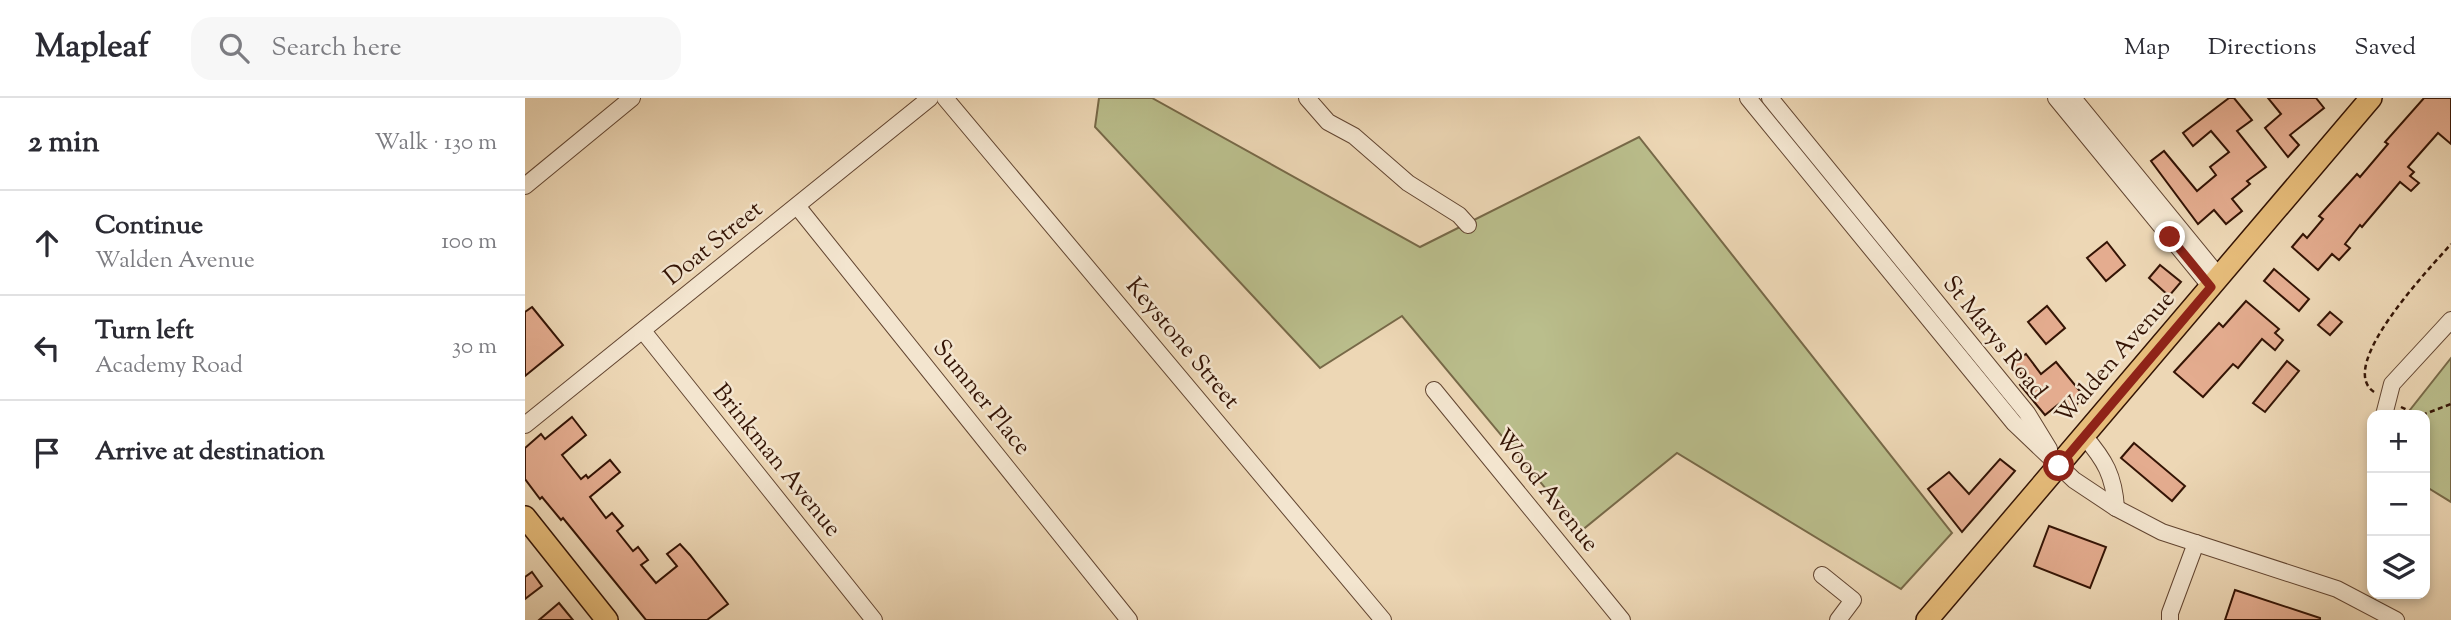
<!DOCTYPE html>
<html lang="en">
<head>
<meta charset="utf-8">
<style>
  :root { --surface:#fff; --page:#f7f7f7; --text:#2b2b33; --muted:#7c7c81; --line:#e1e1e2 }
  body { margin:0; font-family:"Sorts Mill Goudy",serif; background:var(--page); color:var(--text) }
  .controls { position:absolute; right:21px; bottom:21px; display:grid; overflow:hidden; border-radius:14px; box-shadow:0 4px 10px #0003 }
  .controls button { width:63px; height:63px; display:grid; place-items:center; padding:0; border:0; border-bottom:2px solid var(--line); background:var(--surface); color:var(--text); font:35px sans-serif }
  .stop { position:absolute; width:21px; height:21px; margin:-16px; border:5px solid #8f2418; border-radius:50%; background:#fff }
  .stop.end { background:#8f2418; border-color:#fff; box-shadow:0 2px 7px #0008 }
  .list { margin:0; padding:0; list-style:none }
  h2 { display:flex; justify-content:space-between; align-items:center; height:91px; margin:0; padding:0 28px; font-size:30px }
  h2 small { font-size:23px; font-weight:400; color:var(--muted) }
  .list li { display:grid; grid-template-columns:46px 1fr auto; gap:21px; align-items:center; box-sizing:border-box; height:105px; padding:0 28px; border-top:2px solid var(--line) }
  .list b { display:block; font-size:26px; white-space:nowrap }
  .list p { margin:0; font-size:23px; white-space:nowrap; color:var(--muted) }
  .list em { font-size:23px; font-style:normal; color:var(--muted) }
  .icon { flex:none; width:38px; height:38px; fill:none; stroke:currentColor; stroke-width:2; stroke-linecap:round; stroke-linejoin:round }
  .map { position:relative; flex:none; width:1926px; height:522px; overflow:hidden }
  header { display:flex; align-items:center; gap:42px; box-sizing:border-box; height:98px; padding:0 35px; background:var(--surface); border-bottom:2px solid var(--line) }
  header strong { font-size:33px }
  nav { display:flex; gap:38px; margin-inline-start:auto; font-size:24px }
  .search { width:490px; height:63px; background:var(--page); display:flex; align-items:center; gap:18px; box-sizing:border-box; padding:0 24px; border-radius:21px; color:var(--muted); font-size:26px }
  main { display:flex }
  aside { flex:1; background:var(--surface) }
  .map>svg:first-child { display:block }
  .green { fill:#babe8c; stroke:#776948; stroke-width:2 }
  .building { fill:#e4ac8f; stroke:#341405; stroke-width:2 }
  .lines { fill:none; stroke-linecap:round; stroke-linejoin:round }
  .minor-casing { stroke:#624531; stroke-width:18 }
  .major-casing { stroke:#341405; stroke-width:24 }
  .path { stroke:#341405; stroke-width:2.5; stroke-dasharray:5 3.5; stroke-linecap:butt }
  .minor { stroke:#f3e5cf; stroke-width:16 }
  .major { stroke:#e6bc7a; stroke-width:21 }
  .route { stroke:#8f2418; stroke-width:9 }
  .labels { text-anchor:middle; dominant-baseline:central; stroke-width:5; stroke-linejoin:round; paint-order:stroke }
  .street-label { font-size:24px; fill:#341405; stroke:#f3e5cf }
</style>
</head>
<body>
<header>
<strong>Mapleaf</strong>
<div class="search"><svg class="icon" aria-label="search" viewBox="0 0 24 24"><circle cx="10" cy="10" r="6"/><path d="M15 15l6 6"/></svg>Search here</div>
<nav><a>Map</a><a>Directions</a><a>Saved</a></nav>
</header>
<main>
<aside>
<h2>2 min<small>Walk · 130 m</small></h2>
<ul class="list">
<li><svg class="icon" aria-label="ahead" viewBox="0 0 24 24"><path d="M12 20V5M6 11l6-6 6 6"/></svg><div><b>Continue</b><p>Walden Avenue</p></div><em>100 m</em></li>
<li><svg class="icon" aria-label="left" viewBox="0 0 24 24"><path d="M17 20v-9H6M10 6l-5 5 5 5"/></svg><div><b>Turn left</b><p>Academy Road</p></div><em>30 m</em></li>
<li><svg class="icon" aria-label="arrive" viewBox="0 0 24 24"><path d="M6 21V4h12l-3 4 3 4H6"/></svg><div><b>Arrive at destination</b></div></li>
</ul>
</aside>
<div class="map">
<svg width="1926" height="522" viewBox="0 0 1926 522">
  <rect width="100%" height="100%" fill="#edd7b5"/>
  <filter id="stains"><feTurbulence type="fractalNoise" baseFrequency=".00286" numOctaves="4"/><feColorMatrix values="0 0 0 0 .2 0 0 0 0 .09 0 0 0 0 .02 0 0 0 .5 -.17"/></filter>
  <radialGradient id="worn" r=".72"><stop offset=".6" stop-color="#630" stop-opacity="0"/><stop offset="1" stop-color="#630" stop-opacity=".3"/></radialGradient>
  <!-- green -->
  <g class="green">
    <path d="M574,0H627L895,149L1114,39L1427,435L1376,491L1152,355L1056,433L877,218L795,270L570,29Z"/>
    <path d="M1926,260V404L1900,388V317H1881Z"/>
  </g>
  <!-- building -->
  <g class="building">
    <path d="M1704,0H1709L1727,22L1712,33L1741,69L1722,83L1725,86L1707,101L1717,113L1701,126L1689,112L1673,126L1626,63L1639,53L1672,93L1691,77L1685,69L1704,54L1686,33L1668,48L1658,35Z"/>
    <path d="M1743,0H1791L1799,10L1765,37L1774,47L1763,59L1740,30L1756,16Z"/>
    <path d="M1899,0H1926V46L1913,35L1883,69L1889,74L1885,78L1894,85L1886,93L1875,84L1837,129L1835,127L1820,146L1825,150L1814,162L1807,156L1793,172L1767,149L1778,136L1782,140L1798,121L1794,118L1832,76L1835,79L1863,46L1860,44Z"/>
    <path d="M1582,144L1600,167L1581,183L1562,160Z"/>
    <path d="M1635,167L1656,184L1644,198L1624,180Z"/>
    <path d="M1749,171L1784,201L1774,213L1739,183Z"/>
    <path d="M1721,203L1754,231L1750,235L1758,242L1750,252L1737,241L1713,270L1708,266L1678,299L1649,274L1694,225L1698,229Z"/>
    <path d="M1522,208L1540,230L1521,246L1503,224Z"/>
    <path d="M7,209L38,247L0,278V214Z"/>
    <path d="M1805,214L1817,224L1805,237L1793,227Z"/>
    <path d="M1501,256L1516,276L1531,264L1559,298L1547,312L1539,302L1520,317L1495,287L1501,282L1488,266Z"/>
    <path d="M1762,263L1774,273L1740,314L1728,305Z"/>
    <path d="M47,319L61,337L37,357L56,381L61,377L63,380L85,362L95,374L65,399L81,420L87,415L98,428L92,433L108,453L113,449L123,462L116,467L131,485L152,468L142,456L155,446L165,457L203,506L182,522H121L38,420L36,422L17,399L15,401L0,381V350L16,336L20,341Z"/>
    <path d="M1609,345L1660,388L1647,403L1596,360Z"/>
    <path d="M1475,361L1490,373L1437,434L1403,391L1424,374L1444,396Z"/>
    <path d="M1524,428L1581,449L1565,490L1509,468Z"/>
    <path d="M7,474L17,488L0,501V479Z"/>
    <path d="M1710,492L1795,520V522H1700Z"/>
    <path d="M34,505L48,522H14Z"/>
  </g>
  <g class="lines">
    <defs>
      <g id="minor">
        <path d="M420,0L858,522"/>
        <path d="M782,0L803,24L829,38L883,85L934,117L943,127"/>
        <path d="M1223,0L1489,325L1549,382L1591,410L1637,434L1812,491L1871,522"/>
        <path d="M1245,0L1502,315L1524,351"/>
        <path d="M1531,0L1686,189"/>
        <path d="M1548,0L1695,180"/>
        <path d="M0,88L107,0"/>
        <path d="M272,108L604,522"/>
        <path d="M118,233L349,522"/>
        <path d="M909,292L1097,522"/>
        <path d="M1859,317L1867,286L1926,222"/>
        <path d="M0,327L405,0"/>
        <path d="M1559,338C1580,362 1589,378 1591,410"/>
        <path d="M1297,477L1328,502L1313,522"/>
        <path d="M1645,522V515L1671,445"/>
      </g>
      <g id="major">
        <path d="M0,419L82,522"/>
        <path d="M1402,522L1846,0"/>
      </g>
    </defs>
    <!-- minor casing -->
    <use href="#minor" class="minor-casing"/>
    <!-- major casing -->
    <use href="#major" class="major-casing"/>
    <!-- path -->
    <g class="path">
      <path d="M1849,294C1810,268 1907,168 1926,146"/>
      <path d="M1876,309L1892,317"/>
      <path d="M1897,317L1926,306"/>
    </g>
    <!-- minor -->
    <use href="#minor" class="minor"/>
    <!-- major -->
    <use href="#major" class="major"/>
  </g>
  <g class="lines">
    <!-- route -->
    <path class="route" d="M1534,368L1686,189L1645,139"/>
  </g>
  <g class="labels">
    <!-- street labels -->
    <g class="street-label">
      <text transform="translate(189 146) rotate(-39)">Doat Street</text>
      <text transform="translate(1469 240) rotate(51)">St Marys Road</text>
      <text transform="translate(657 246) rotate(50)">Keystone Street</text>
      <text transform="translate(1591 260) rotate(-49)">Walden Avenue</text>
      <text transform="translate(456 300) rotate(51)">Sumner Place</text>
      <text transform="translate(251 363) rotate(51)">Brinkman Avenue</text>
      <text transform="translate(1021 393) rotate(51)">Wood Avenue</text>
    </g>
  </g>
  <rect width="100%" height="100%" filter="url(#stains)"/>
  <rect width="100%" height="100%" fill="url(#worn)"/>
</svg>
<div class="controls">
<button>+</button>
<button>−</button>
<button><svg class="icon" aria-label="layers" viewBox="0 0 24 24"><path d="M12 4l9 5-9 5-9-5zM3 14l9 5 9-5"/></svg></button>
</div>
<div class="stop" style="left:1534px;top:368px"></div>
<div class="stop end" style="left:1645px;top:139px"></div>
</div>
</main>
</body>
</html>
